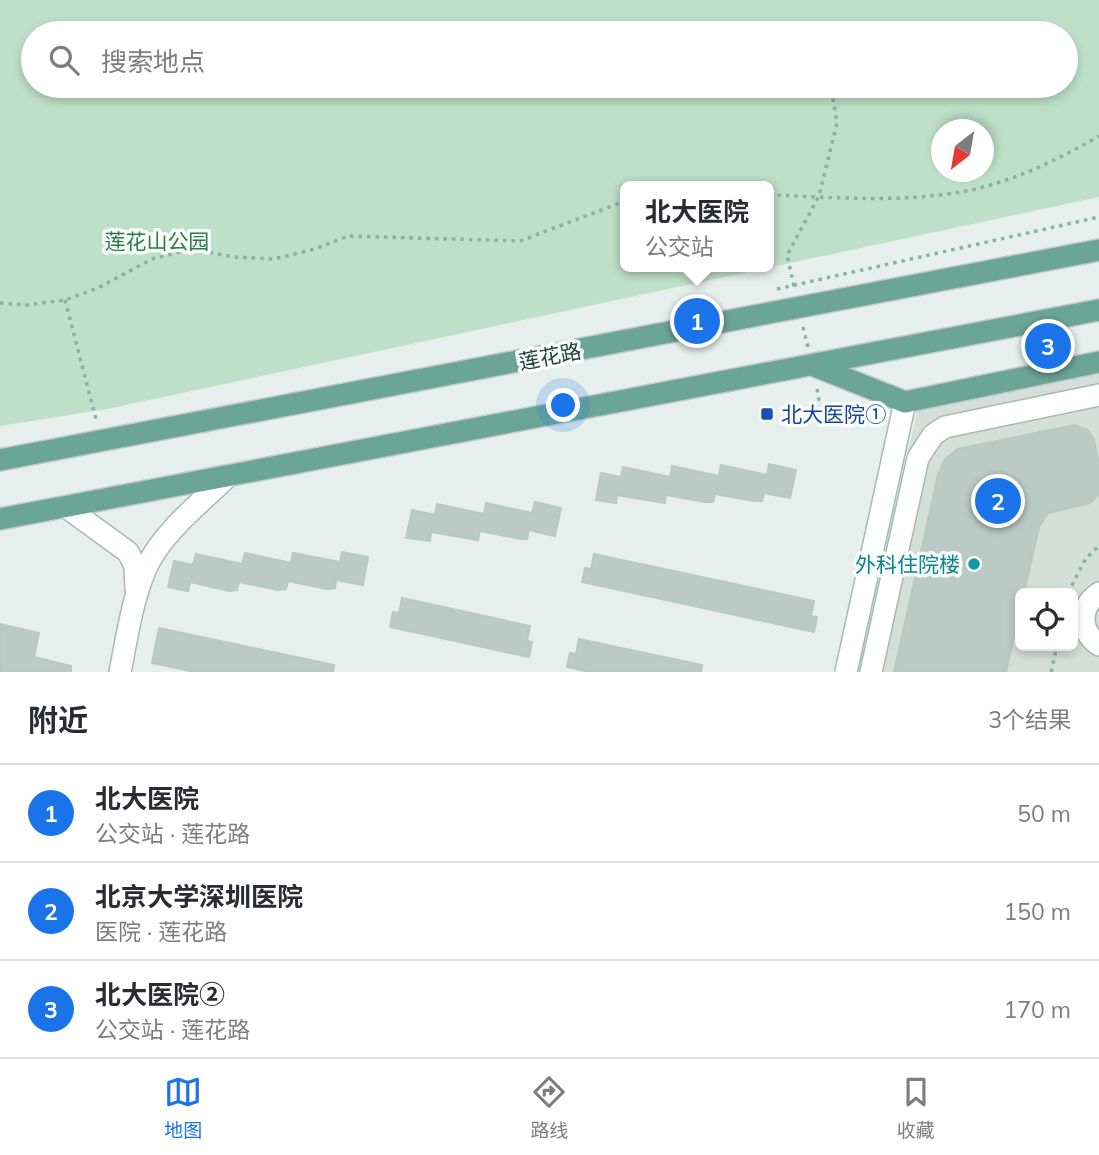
<!DOCTYPE html>
<html lang="zh">
<head>
<meta charset="utf-8">
<style>
  :root { --surface:#fff; --page:#f7f7f7; --text:#2b2b33; --muted:#7c7c81; --line:#e1e1e2; --accent:#1a73e8 }
  body { margin:0; font-family:Mulish,"Noto Sans SC",sans-serif; background:var(--page); color:var(--text) }
  .controls { position:absolute; right:21px; bottom:21px; display:grid; overflow:hidden; border-radius:10px; box-shadow:0 4px 10px #0003 }
  .controls button { width:63px; height:63px; display:grid; place-items:center; padding:0; border:0; border-bottom:2px solid var(--line); background:var(--surface); color:var(--text); font:35px sans-serif }
  .compass { position:absolute; left:931px; top:119px; width:63px; height:63px; border-radius:50%; background:var(--surface); box-shadow:0 4px 10px #0003; rotate:211deg }
  .you { position:absolute; left:564px; top:406px; width:24px; height:24px; margin:-18px; border:5px solid #fff; border-radius:50%; background:#1a73e8; box-shadow:0 0 0 10px #1a73e833 }
  .badge { display:grid; place-items:center; width:46px; height:46px; border-radius:50%; background:var(--accent); color:#fff; font-size:23px; font-weight:700 }
  .pin { position:absolute; translate:-50% -50%; border:4px solid #fff; box-shadow:0 2px 7px #0006 }
  .popup { position:absolute; left:620px; top:181px; width:154px; height:91px; box-sizing:border-box; display:grid; place-content:center; border-radius:10px; background:var(--surface); filter:drop-shadow(0 2px 5px #0005); font-size:23px; white-space:nowrap; color:var(--muted) }
  .popup b { font-size:26px; color:var(--text) }
  .popup::after { content:''; position:absolute; left:50%; top:100%; margin-left:-14px; border:14px solid transparent; border-top-color:var(--surface) }
  .list { margin:0; padding:0; list-style:none }
  h2 { display:flex; justify-content:space-between; align-items:center; height:91px; margin:0; padding:0 28px; font-size:30px }
  h2 small { font-size:23px; font-weight:400; color:var(--muted) }
  .list li { display:grid; grid-template-columns:46px 1fr auto; gap:21px; align-items:center; box-sizing:border-box; height:98px; padding:0 28px; border-top:2px solid var(--line) }
  .list b { display:block; font-size:26px; white-space:nowrap }
  .list p { margin:0; font-size:23px; white-space:nowrap; color:var(--muted) }
  .list em { font-size:23px; font-style:normal; color:var(--muted) }
  .icon { flex:none; width:38px; height:38px; fill:none; stroke:currentColor; stroke-width:2; stroke-linecap:round; stroke-linejoin:round }
  .map { position:relative; flex:none; width:1099px; height:672px; overflow:hidden }
  .search { position:absolute; background:var(--surface); box-shadow:0 4px 10px #0003; left:21px; right:21px; top:21px; height:77px; display:flex; align-items:center; gap:18px; box-sizing:border-box; padding:0 24px; border-radius:38px; color:var(--muted); font-size:26px }
  .sheet { height:385px; background:var(--surface) }
  nav { display:flex; justify-content:space-around; align-items:center; box-sizing:border-box; height:98px; border-top:2px solid var(--line); background:var(--surface); font-size:19px; color:var(--muted) }
  nav a { display:grid; justify-items:center; gap:4px }
  nav .on { color:var(--accent) }
  .map>svg:first-child { display:block }
  .built { fill:#d4dfda; fill-rule:evenodd }
  .green { fill:#bfe0c8; fill-rule:evenodd }
  .building { fill:#bbcac4; stroke:#b8c9c2; stroke-width:2 }
  .lines { fill:none; stroke-linecap:round; stroke-linejoin:round }
  .minor-casing { stroke:#a8b8b2; stroke-width:24 }
  .major-casing { stroke:#c2cac8; stroke-width:24 }
  .path { stroke:#86b3a5; stroke-width:3.5; stroke-dasharray:3.5 5; stroke-linecap:butt }
  .minor { stroke:#fff; stroke-width:21 }
  .major { stroke:#6aa596; stroke-width:21 }
  .transit-dot { fill:#1a4fb4; stroke:#f7fbf9; stroke-width:2.5 }
  .culture-dot { fill:#0f9aa8; stroke:#f7fbf9; stroke-width:2.5 }
  .labels { text-anchor:middle; dominant-baseline:central; stroke-width:7; stroke-linejoin:round; paint-order:stroke }
  .park-label { font-size:21px; fill:#2d7a4b; stroke:#f7fbf9 }
  .street-label { font-size:21px; fill:#24423a; stroke:#f7fbf9 }
  .transit-label { font-size:21px; fill:#164399; stroke:#f7fbf9; text-anchor:start }
  .culture-label { font-size:21px; fill:#0d838f; stroke:#f7fbf9; text-anchor:end }
</style>
</head>
<body>
<div class="map">
<svg width="1099" height="672" viewBox="0 0 1099 672">
  <rect width="100%" height="100%" fill="#e6efeb"/>
  <!-- built -->
  <path class="built" d="M1099,368V672H858L918,408ZM1020,593H1073V646H1020Z"/>
  <!-- green -->
  <path class="green" d="M0,0H1099V197L107,409L0,426ZM1066,33V86H33V33ZM942,130H984V172H942ZM625,186H769V267H625Z"/>
  <!-- building -->
  <g class="building">
    <path d="M1074,425L1086,429L1094,439L1099,465V495L1090,503L1048,513L1039,527L1024,593H1020V609L1006,672H894L938,475L945,459L958,449Z"/>
    <path d="M769,464L796,470L790,498L764,493L762,501H754L715,494L713,502H705L666,495L665,503L617,495L616,503L596,500L601,473L621,477L623,467L670,477L672,466L719,476L721,465L767,475Z"/>
    <path d="M535,502L561,508L555,536L529,530L527,539H520L480,531L478,540L431,532L430,541L406,538L412,510L435,515L437,504L484,514L486,503L532,513Z"/>
    <path d="M342,552L368,557L363,585L336,580L335,588L327,589L288,581L286,589L278,590L239,582L237,590L229,591L190,582L188,591L168,587L174,561L193,565L196,554L242,564L245,553L291,563L293,553L340,562Z"/>
    <path d="M594,554L814,601L811,616L817,617L814,632L582,582L585,568L591,569Z"/>
    <path d="M402,598L530,626L527,641L532,642L529,657L390,627L393,612L399,613Z"/>
    <path d="M0,624L39,633L34,657L71,666V672H0Z"/>
    <path d="M159,628L334,665L333,672H195L152,663Z"/>
    <path d="M579,639L702,665L701,672H589L567,667L570,653L576,654Z"/>
  </g>
  <g class="lines">
    <defs>
      <g id="minor">
        <path d="M66,507L128,552L135,566L136,589"/>
        <path d="M1099,593C1079,607 1079,631 1099,645"/>
        <path d="M120,672C127,638 132,600 146,568C163,531 201,503 228,476"/>
        <path d="M846,672L905,402"/>
        <path d="M871,672L918,458L933,435L945,427L1099,395"/>
      </g>
      <g id="major">
        <path d="M812,365L905,402L1099,362"/>
        <path d="M0,460L1099,250"/>
        <path d="M0,519L1099,310"/>
      </g>
    </defs>
    <!-- minor casing -->
    <use href="#minor" class="minor-casing"/>
    <!-- major casing -->
    <use href="#major" class="major-casing"/>
    <!-- path -->
    <g class="path">
      <path d="M769,195C832,197 898,203 961,192C1010,183 1056,161 1099,136"/>
      <path d="M794,286L787,255L819,196L837,123L831,86"/>
      <path d="M777,289L1099,217"/>
      <path d="M65,300L97,423"/>
      <path d="M0,303L27,305L65,300L98,288L152,259L191,249L234,257L274,259L315,249L348,236L520,241L625,201"/>
      <path d="M803,327L808,347"/>
      <path d="M817,389L820,406"/>
      <path d="M1068,593L1086,558L1099,546"/>
      <path d="M1051,672L1057,646"/>
    </g>
    <!-- minor -->
    <use href="#minor" class="minor"/>
    <!-- major -->
    <use href="#major" class="major"/>
  </g>
  <!-- markers -->
  <rect class="transit-dot" x="760" y="407" width="14" height="14" rx="3.5"/>
  <circle class="culture-dot" cx="974" cy="564" r="7"/>
  <g class="labels">
    <!-- park labels -->
    <g class="park-label">
      <text x="157" y="241">莲花山公园</text>
    </g>
    <!-- street labels -->
    <g class="street-label">
      <text transform="translate(550 356) rotate(-11)">莲花路</text>
    </g>
    <!-- transit labels -->
    <g class="transit-label">
      <text x="781" y="414">北大医院①</text>
    </g>
    <!-- culture labels -->
    <g class="culture-label">
      <text x="960" y="564">外科住院楼</text>
    </g>
  </g>
</svg>
<div class="controls">
<button><svg class="icon" aria-label="locate" viewBox="0 0 24 24"><circle cx="12" cy="12" r="6"/><path d="M12 2v4M12 18v4M2 12h4M18 12h4"/></svg></button>
</div>
<svg class="compass" viewBox="-18 -18 36 36"><path d="M0-13l5 13h-10z" fill="#e53935"/><path d="M0 13l5-13h-10z" fill="#7c7c81"/></svg>
<div class="you"></div>
<div class="pin badge" style="left:697px;top:321px">1</div>
<div class="popup"><b>北大医院</b>公交站</div>
<div class="pin badge" style="left:998px;top:501px">2</div>
<div class="pin badge" style="left:1048px;top:346px">3</div>
<div class="search"><svg class="icon" aria-label="search" viewBox="0 0 24 24"><circle cx="10" cy="10" r="6"/><path d="M15 15l6 6"/></svg>搜索地点</div>
</div>
<section class="sheet">
<h2>附近<small>3个结果</small></h2>
<ul class="list">
<li><span class="badge">1</span><div><b>北大医院</b><p>公交站 · 莲花路</p></div><em>50 m</em></li>
<li><span class="badge">2</span><div><b>北京大学深圳医院</b><p>医院 · 莲花路</p></div><em>150 m</em></li>
<li><span class="badge">3</span><div><b>北大医院②</b><p>公交站 · 莲花路</p></div><em>170 m</em></li>
</ul>
</section>
<nav>
<a class="on"><svg class="icon" aria-label="map" viewBox="0 0 24 24"><path d="M3 6l6-2 6 2 6-2v14l-6 2-6-2-6 2zM9 4v14M15 6v14"/></svg>地图</a>
<a><svg class="icon" aria-label="directions" viewBox="0 0 24 24"><path d="M12 3l9 9-9 9-9-9zM9 14v-3h6M13 9l2 2-2 2"/></svg>路线</a>
<a><svg class="icon" aria-label="saved" viewBox="0 0 24 24"><path d="M7 4h10v16l-5-4-5 4z"/></svg>收藏</a>
</nav>
</body>
</html>
